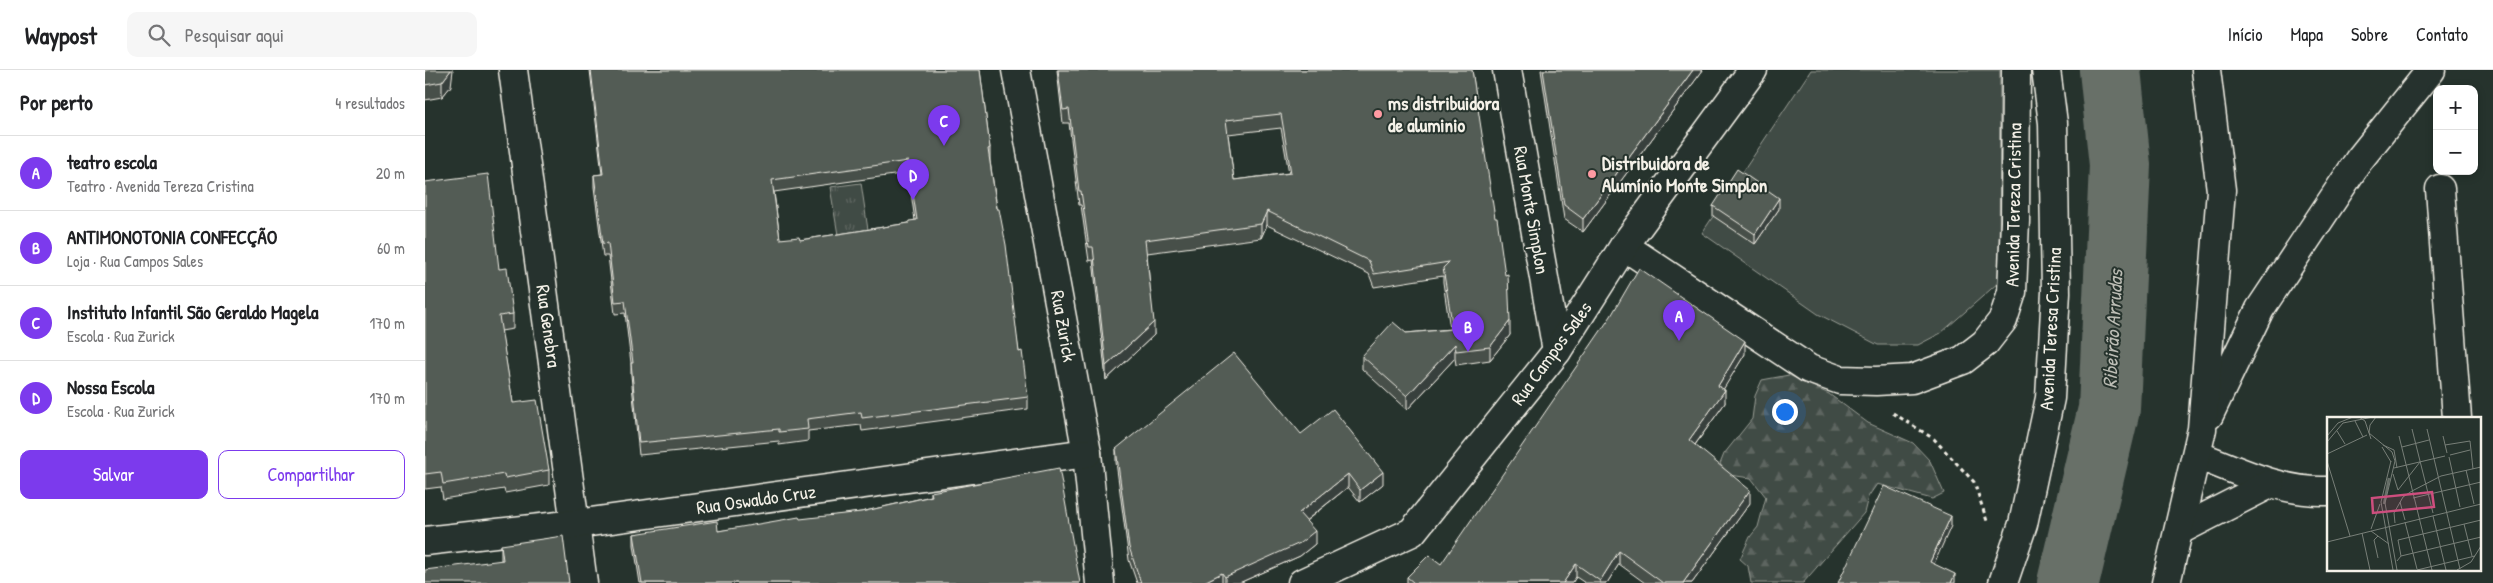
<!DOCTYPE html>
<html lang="pt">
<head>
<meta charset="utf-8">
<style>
  :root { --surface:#fff; --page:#f6f6f6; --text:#202124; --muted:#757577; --line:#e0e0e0; --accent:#7c3aed }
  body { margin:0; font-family:"Patrick Hand",sans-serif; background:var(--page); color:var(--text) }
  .controls { position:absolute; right:15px; top:15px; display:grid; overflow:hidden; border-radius:10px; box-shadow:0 2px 8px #0003 }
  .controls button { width:45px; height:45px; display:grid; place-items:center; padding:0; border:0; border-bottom:1px solid var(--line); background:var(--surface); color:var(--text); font:25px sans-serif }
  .you { position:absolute; left:1359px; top:341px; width:18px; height:18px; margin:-12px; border:4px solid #fff; border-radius:50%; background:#1a73e8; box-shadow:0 0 0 8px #1a73e833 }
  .badge { display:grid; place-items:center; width:32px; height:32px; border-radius:50%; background:var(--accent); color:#fff; font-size:16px; font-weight:700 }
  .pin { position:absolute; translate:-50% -41px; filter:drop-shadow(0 1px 2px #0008) }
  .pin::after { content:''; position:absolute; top:26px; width:18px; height:15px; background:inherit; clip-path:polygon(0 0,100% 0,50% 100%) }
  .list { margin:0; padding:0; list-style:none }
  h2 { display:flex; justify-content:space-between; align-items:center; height:65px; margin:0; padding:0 20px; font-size:21px }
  h2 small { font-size:16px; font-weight:400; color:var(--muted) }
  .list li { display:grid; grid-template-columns:32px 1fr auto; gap:15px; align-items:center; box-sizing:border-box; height:75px; padding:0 20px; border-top:1px solid var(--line) }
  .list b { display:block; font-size:19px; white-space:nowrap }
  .list p { margin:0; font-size:16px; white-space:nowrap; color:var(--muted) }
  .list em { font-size:16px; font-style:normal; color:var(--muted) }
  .actions { display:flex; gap:10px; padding:15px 20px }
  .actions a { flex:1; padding:11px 0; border:1px solid var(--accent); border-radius:10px; text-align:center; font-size:18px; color:var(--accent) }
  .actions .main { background:var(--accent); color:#fff }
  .icon { flex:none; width:28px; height:28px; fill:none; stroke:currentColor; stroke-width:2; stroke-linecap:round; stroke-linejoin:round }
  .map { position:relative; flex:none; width:2068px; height:513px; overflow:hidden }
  header { display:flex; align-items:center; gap:30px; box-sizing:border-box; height:70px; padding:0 25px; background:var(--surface); border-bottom:1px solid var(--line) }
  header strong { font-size:24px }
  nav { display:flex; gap:28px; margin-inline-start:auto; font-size:18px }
  .search { width:350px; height:45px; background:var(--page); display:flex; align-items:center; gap:12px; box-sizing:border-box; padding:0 18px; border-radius:10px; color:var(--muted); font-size:19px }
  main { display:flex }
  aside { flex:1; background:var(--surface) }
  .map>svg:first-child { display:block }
  .grass { fill:#414b45; stroke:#9a9e96 }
  .forest { fill:url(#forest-firs); stroke:#9a9e96 }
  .park { fill:url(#park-tufts); stroke:#9a9e96 }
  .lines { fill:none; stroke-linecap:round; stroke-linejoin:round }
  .river { stroke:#676f68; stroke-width:62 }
  .minor-casing { stroke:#f4f1e8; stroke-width:31 }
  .major-casing { stroke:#f4f1e8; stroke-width:31 }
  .path { stroke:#f4f1e8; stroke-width:3; stroke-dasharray:4 4; stroke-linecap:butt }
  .minor { stroke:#26332d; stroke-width:28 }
  .major { stroke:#26332d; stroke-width:28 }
  .wall { fill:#474f49; stroke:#f4f1e8; fill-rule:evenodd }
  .shaded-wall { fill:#39403c; stroke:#f4f1e8 }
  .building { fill:#525c55; stroke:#f4f1e8; fill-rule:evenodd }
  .poi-dot { fill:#ff9aa2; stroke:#26332d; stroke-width:2 }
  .labels { text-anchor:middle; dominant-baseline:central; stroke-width:4; stroke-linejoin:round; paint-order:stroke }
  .poi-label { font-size:19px; font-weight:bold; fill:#f4f1e8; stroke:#26332d; text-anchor:start }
  .street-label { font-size:19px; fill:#f4f1e8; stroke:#26332d }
  .water-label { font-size:20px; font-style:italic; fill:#bcbdb5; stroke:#26332d }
  .inset-river { fill:none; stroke:#676f68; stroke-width:2.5 }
  .inset-road { fill:none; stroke:#787f78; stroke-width:1 }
  .view { fill:#ce4e7e; fill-opacity:0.15; stroke:#ce4e7e; stroke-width:2.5 }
  .inset-edge { fill:none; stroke:#f4f1e8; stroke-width:2.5 }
</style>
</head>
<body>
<header>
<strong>Waypost</strong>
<div class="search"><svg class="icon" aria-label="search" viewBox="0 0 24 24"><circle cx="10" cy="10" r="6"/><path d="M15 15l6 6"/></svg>Pesquisar aqui</div>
<nav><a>Início</a><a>Mapa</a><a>Sobre</a><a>Contato</a></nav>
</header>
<main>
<aside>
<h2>Por perto<small>4 resultados</small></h2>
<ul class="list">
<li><span class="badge">A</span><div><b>teatro escola</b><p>Teatro · Avenida Tereza Cristina</p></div><em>20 m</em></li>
<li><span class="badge">B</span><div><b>ANTIMONOTONIA CONFECÇÃO</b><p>Loja · Rua Campos Sales</p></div><em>60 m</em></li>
<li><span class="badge">C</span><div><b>Instituto Infantil São Geraldo Magela</b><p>Escola · Rua Zurick</p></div><em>170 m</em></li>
<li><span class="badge">D</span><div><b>Nossa Escola</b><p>Escola · Rua Zurick</p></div><em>170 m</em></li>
</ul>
<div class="actions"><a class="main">Salvar</a><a>Compartilhar</a></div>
</aside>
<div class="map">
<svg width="2068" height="513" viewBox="0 0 2068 513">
  <defs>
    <pattern id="forest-firs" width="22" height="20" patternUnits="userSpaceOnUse" patternTransform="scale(1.25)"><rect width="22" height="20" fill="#414b45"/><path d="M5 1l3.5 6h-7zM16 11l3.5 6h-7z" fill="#5d6560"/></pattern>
    <pattern id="park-tufts" width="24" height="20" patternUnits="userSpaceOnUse" patternTransform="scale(1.25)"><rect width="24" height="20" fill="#414b45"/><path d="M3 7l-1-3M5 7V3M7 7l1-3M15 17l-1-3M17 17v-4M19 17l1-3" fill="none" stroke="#5d6560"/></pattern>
  </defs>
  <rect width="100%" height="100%" fill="#26332d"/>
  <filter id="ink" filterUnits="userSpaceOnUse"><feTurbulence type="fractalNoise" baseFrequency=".02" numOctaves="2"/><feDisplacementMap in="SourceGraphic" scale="10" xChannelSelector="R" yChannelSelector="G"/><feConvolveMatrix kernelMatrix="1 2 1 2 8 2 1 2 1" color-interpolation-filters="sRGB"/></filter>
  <g filter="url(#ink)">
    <!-- grass -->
    <path class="grass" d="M1386,0H1575L1574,212L1516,263L1493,275H1453L1393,244L1277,163Z"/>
    <!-- forest -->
    <path class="forest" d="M1364,305L1404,324L1443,353L1488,373L1505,391L1519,423L1507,429L1452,414L1443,427L1439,443L1378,513H1326L1323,496L1315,489L1325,467L1333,457L1341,427L1326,408L1304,405L1295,394L1299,384L1327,349L1330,326L1337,310Z"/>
    <!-- park -->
    <path class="park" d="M436,113L443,160L413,165L405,117Z"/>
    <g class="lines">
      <!-- river -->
      <path class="river" d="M1643,513L1684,339L1695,95L1685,0"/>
      <defs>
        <g id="minor">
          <path d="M88,0L158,513"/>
          <path d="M591,0L662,383L675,513"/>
          <path d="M1082,0L1132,281"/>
          <path d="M2015,119L2032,348"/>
          <path d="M1199,176L1384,299L1415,310L1451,311L1487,309L1538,290L1560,273L1578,250L1587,222L1590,151L1591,0"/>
          <path d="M1772,385C1814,401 1857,423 1903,421"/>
          <path d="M1755,460L1845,414"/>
          <path d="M0,471L151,454L662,383"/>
          <path d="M877,513L987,462L1132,281L1199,176L1328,0"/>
        </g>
        <g id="major">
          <path d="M1784,345L1835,239L1934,90L2006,0"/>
          <path d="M1578,513L1598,454L1625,328L1631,222L1628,53L1621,0"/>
          <path d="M1741,513L1777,359L1796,120L1781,0"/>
        </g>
      </defs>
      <!-- minor casing -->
      <use href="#minor" class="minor-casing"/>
      <!-- major casing -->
      <use href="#major" class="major-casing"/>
      <!-- path -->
      <path class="path" d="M1468,343L1509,369L1549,412L1563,454"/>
      <!-- minor -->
      <use href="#minor" class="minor"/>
      <!-- major -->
      <use href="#major" class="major"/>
    </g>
    <!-- wall -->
    <g class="wall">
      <path d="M0,0L26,16L17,27L0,30Z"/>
      <path d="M165,0H555L565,78V91L594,282L603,327V339L437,361L436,355L383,361V371L354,375V371L214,385L206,305V293L200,243L190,244L183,186H178L169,117V105L177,104ZM483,103L490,150L484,153L375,170L355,169L349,122Z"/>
      <path d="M632,0H1047L1085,265L1065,290L1031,295L1030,288L982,340L937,299V286L981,263L1025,259L1018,212V206L949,217L944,204L842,155L836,168L722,183L729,265L681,310L668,190L664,191L656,135H654L644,53H638ZM856,58L864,103L809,110L803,64Z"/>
      <path d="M1116,0H1278L1158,162L1139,149Z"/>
      <path d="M0,112L74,199L88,244V259L76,261L88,333L124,400V415L80,423L79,419L18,429L16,417L0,419Z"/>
      <path d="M1288,136L1354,139L1330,174L1288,146Z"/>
      <path d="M1320,284L1298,319L1300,333L1270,375L1325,433L1267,513H1220L1194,494L1182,513H1160L1151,507L1147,513H982V507L1016,494Z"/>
      <path d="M876,364L958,414L935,432L923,417L881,451L890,474L875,486L814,513H712L704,490L691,392V379Z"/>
      <path d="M506,422L655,513H215L209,475V464L293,461L436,442L506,426Z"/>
      <path d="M76,475L144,513L76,490Z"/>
    </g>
    <!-- shaded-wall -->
    <g class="shaded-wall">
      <path d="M26,0H28L26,16L17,27V12Z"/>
      <path d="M1268,0H1278L1158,162V149Z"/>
      <path d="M1354,128V139L1330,174V164Z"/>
      <path d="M842,141V155L836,168V154Z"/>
      <path d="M1085,251V265L1065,290V277Z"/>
      <path d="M729,252V265L681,310V296Z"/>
      <path d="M1320,271V284L1293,328V316Z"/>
      <path d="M1030,274V288L982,340V326Z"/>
      <path d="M1300,320V333L1264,383V370Z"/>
      <path d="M958,402V414L935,432V420Z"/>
      <path d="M923,404V417L874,456V443Z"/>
      <path d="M1325,420V433L1267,513H1258Z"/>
      <path d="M1526,446V456L1505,503V492Z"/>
      <path d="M890,461V474L875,486L814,513H800V507Z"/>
      <path d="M1194,481V494L1182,513H1175V511Z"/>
      <path d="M1151,494V507L1147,513H1138Z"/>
      <path d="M797,503V513H777Z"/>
      <path d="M1530,504V513H1526Z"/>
    </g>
    <!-- building -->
    <g class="building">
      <path d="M0,0H26L17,12L0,15Z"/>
      <path d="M166,0H555L565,78L563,79L572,139H574L581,175L594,282L597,281L603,327L437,348L436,342L382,349L383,359L354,362V359L214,373L206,293H208L200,231L190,232L183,173L178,174L169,105L178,104ZM483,91L492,150L484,151V153L375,170L374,167L355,169L347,110Z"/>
      <path d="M633,0H1047L1070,148H1072L1080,205L1083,204L1085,251L1065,277L1031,281L1030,274L982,326L937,286L968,252L981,263L1028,259L1018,198L1024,192L949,204L944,191L842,141L836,154L720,170L729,252L681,296L668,177H664L656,121H654L644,39L638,40ZM856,44L866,103L809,110L801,50Z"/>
      <path d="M1118,0H1268L1158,149L1139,135Z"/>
      <path d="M1312,99L1354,128L1330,164L1288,136Z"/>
      <path d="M63,104L74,199L82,198L88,244L74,246L88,333L112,330L124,400L80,408L79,404L18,414L16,402L0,404V112Z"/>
      <path d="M1214,198L1320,271L1293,316L1300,320L1264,370L1325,420L1258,513H1238L1194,481L1175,511L1151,494L1138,513H989L982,507L1004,485L1016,494L1186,246Z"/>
      <path d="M809,283L876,364L908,339L958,402L935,420L923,404L874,443L890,461L875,473L800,507L797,503L777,513H716L704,477L691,379Z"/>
      <path d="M634,398L655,513H217L209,464L292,451L293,461L374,447L375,449L436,442L507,426L506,422Z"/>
      <path d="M1459,416L1526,446L1505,492L1530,504L1526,513H1413Z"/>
      <path d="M138,466L144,513H0V500L78,490L76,475Z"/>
    </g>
  </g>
  <!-- markers -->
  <g class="poi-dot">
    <circle cx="953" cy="44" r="5"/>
    <circle cx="1167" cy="104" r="5"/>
  </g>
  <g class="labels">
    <!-- poi labels -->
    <g class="poi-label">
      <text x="963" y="33">ms distribuidora<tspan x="963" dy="22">de aluminio</tspan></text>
      <text x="1177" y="93">Distribuidora de<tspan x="1177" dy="22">Alumínio Monte Simplon</tspan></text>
    </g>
    <!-- street labels -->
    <g class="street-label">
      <text transform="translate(1588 135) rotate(-89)">Avenida Tereza Cristina</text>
      <text transform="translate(1107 140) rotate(80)">Rua Monte Simplon</text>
      <text transform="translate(124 256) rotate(82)">Rua Genebra</text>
      <text transform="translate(639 256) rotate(80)">Rua Zurick</text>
      <text transform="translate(1625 259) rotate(-87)">Avenida Teresa Cristina</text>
      <text transform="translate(1126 283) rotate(-54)">Rua Campos Sales</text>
      <text transform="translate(331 429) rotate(-8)">Rua Oswaldo Cruz</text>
    </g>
    <!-- water labels -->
    <g class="water-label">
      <text transform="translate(1687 259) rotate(-87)">Ribeirão Arrudas</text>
    </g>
  </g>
  <!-- overview -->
  <g transform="translate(1902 347)">
    <rect width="154" height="154" fill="#26332d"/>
    <path class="inset-river" d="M57,87L62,61"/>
    <path class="inset-road" d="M32,0L38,4L44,22M49,0L43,8L42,16L65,35L68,44L58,86L70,153M28,4L36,20M85,12L106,96M100,12L133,152M10,14L18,27M0,19L11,6L26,0M72,19L105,153M116,19L120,36M0,25L16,6L46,0M56,28L67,33L70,51M118,28L143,24L146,52M55,30L64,45M75,30L102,23M0,37L40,18M123,38L143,33M122,40L133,90M0,44L23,119M64,44L54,85L66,153M67,51L118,39M139,53L147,87M66,57L71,73L93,45M86,81L154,65M73,85L78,103M106,99L119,153M78,105L90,152M68,106L67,96L76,80L85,74L114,59L154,50M137,107L145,139M44,112L53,87M44,114L62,127M35,116L43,153M71,123L154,103M71,123L74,139M0,125L154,87M51,141L47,123L51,119M70,144L74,139L154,120M90,153L148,139M130,153L144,145L154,129"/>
    <path class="view" d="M105,75L107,90L46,96L45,81Z"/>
    <rect width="154" height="154" class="inset-edge"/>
  </g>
</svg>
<div class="controls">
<button>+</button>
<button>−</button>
</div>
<div class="you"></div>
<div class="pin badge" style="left:1254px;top:271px">A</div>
<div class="pin badge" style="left:1043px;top:282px">B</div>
<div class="pin badge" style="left:519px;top:76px">C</div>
<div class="pin badge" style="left:488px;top:130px">D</div>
</div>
</main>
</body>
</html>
